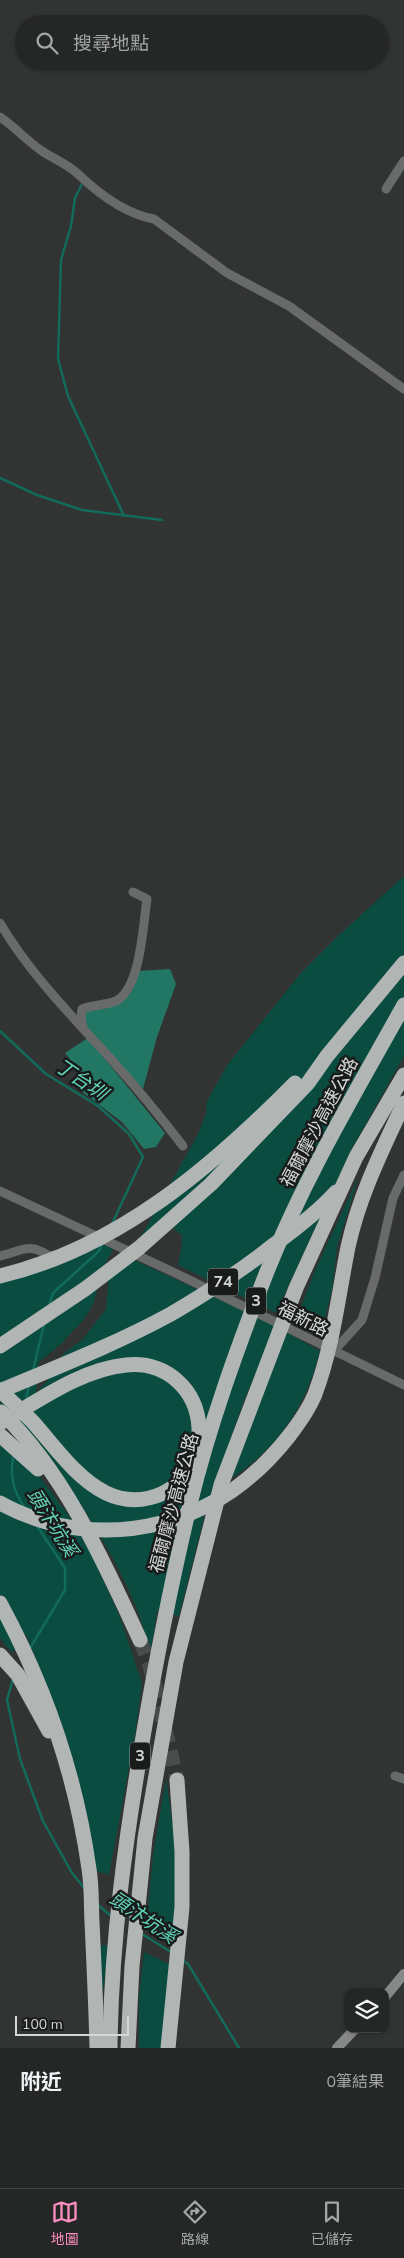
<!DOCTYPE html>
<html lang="zh-TW">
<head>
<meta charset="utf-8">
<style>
  :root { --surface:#252726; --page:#313332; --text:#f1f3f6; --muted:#a3a5a7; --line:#424443; --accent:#fd8ec0 }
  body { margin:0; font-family:"Nunito Sans","Noto Sans TC",sans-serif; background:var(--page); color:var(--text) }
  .controls { position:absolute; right:15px; bottom:15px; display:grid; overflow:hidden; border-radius:10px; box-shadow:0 1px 4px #0004 }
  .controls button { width:45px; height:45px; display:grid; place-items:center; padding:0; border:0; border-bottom:1px solid var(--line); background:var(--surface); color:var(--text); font:25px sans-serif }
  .scale { position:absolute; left:15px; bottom:12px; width:114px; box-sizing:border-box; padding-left:5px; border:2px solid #d5d7d7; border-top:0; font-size:14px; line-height:18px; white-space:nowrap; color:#d5d7d7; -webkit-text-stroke:4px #1a1b1b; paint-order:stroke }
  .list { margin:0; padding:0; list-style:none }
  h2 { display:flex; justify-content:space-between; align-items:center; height:65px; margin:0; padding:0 20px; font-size:21px }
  h2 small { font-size:16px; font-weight:400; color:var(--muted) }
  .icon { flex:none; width:28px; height:28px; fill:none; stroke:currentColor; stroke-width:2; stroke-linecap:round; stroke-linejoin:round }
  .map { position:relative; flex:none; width:404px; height:2048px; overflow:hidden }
  .search { position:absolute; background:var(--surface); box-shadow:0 1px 4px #0004; left:15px; right:15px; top:15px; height:55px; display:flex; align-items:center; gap:12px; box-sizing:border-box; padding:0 18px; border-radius:28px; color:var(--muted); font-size:19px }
  .sheet { height:140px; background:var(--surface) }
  nav { display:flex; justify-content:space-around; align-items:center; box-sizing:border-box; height:70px; border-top:1px solid var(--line); background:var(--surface); font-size:14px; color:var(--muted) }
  nav a { display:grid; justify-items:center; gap:2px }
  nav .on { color:var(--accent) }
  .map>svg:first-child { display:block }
  .green { fill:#0a4c40 }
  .forest { fill:#227664 }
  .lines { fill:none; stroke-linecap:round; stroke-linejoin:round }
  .stream { stroke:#126b5a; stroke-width:2.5 }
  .highway-tunnel { stroke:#4a4c4c; stroke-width:15; stroke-dasharray:15 8; stroke-linecap:butt }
  .street { stroke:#696b6a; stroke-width:9 }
  .secondary { stroke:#868988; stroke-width:10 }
  .highway { stroke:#b1b6b5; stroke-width:15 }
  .labels { text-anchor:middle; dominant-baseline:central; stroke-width:5; stroke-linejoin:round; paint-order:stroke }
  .shield { fill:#1a1b1b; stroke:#9d9f9f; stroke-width:1 }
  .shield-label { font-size:16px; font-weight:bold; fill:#d5d7d7 }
  .street-label { font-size:18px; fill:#d5d7d7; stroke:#1a1b1b }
  .water-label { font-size:19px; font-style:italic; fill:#61d6bb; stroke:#1a1b1b }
</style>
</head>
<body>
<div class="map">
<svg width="404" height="2048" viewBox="0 0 404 2048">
  <rect width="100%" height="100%" fill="#313433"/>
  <!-- green -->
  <g class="green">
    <path d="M404,876V1056L351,1150L276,1313L178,1265L182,1244V1236L164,1219L138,1242L197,1136L206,1114L207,1101L228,1064L300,974L339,935Z"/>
    <path d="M359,1176L337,1247L332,1290L320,1337L294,1325L316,1268Z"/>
    <path d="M98,1243L114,1248L102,1270L94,1302L85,1318L61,1344L39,1362L36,1394L50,1377L63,1354L83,1339L106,1309L109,1275L119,1253L268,1322L320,1351C306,1406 278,1449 230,1479L267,1346L243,1403L204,1517L179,1616L157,1611L151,1651C144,1632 139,1611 130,1593C98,1523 52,1459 0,1402V1396L8,1392L0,1383V1280Z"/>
    <path d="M0,1440L37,1473L83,1535L120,1617L142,1683L135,1735L109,1875L96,1871L83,1797L65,1734L26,1634L12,1653L0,1638Z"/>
    <path d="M166,1779L176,1850L174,1941L146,1930L153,1856Z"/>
    <path d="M99,1945H108L103,1993Z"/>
    <path d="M144,1952L171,1965L161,2048H139V1998Z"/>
  </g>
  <!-- forest -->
  <g class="forest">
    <path d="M170,969L176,984L157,1037L143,1089L87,1029L83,1017L88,1009C125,1007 122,1003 137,971Z"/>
    <path d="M88,1038L165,1133L156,1147L144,1149L122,1122L81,1091L86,1080L65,1053Z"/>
  </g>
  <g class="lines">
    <!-- stream -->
    <g class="stream">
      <path d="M82,184L75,198L71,226L61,260L58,359L68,396L124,516"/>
      <path d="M0,478L37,495L82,510L162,520"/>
      <path d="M0,1031L46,1074L98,1106L129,1134L143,1157L112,1224"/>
      <path d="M49,1305L53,1293L99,1251L103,1242"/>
      <path d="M33,1370L44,1325"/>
      <path d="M26,1400L29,1385"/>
      <path d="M14,1454C9,1474 13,1490 24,1507"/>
      <path d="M29,1650L65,1590V1568L37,1526"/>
      <path d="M13,1679L7,1700L20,1759L43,1821L72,1873L85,1889"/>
      <path d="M98,1905L111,1916"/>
      <path d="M142,1934L171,1952"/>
      <path d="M182,1960L188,1964L239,2048"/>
    </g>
    <!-- highway-tunnel -->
    <path class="highway-tunnel" d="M140,1640L150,1665L177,1780"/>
    <!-- street -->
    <g class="street">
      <path d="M0,117C15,127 27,141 42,151C54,159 69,165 78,174C99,194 126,214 154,219L227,273L289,306L404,389"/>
      <path d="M386,189L404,161"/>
      <path d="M0,923C30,974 71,1015 110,1058C136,1087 160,1116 183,1146"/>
      <path d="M83,1028L81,1018L82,1009C93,1005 106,1005 116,1001C141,988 143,924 147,899L133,892"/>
      <path d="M0,1191L171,1271L404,1385"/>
      <path d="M0,1256C21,1251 29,1242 49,1256L56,1255"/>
      <path d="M333,1352L362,1320L375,1278L393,1198L404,1175"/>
      <path d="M395,1776L404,1779"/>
    </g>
    <!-- secondary -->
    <g class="secondary">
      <path d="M385,1997L404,1974"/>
      <path d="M337,2048L355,2029"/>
    </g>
    <!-- highway -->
    <g class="highway">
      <path d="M0,1276C118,1248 212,1167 295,1083"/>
      <path d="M0,1346L85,1289L139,1248L211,1184L308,1083L327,1056L404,963"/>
      <path d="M0,1390C11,1401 22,1411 33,1422C54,1446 77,1479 106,1493C143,1511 187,1491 198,1451C200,1444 199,1435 199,1428C197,1389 166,1361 126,1365C82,1369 38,1401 0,1423"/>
      <path d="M0,1391C57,1367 116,1344 171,1314C207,1293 242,1270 275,1244C297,1228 318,1212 336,1192"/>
      <path d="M1,1412C64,1472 104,1562 140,1640"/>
      <path d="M0,1435L38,1469"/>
      <path d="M0,1503C49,1530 107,1537 161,1523C215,1509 255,1479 289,1436C299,1423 309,1409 315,1394C333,1346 338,1297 348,1247C359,1196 382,1150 404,1103"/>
      <path d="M0,1603C45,1686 76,1776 89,1869C92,1887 91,1905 92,1922C94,1964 96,2006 97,2048"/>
      <path d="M0,1655L18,1675L49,1731"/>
      <path d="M110,2048C111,1941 126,1836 144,1731C157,1655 172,1579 190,1504C209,1426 237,1349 266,1274C303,1180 355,1093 404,1005"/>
      <path d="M128,2048L132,1966L145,1838L176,1662L221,1485L296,1288L356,1157L404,1075"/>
      <path d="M168,2048L182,1907V1852L177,1780"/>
    </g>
  </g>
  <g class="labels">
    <!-- shield labels -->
    <g class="shield">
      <rect x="208" y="1268.5" width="30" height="27" rx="4"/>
      <rect x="246" y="1287.5" width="20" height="27" rx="4"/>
      <rect x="130" y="1742.5" width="20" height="27" rx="4"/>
    </g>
    <g class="shield-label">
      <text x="223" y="1282">74</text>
      <text x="256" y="1301">3</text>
      <text x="140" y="1756">3</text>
    </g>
    <!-- street labels -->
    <g class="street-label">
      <text transform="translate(319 1122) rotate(-62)">福爾摩沙高速公路</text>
      <text transform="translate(303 1319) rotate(27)">福新路</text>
      <text transform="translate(174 1503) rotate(-75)">福爾摩沙高速公路</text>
    </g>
    <!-- water labels -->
    <g class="water-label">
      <text transform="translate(81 1080) rotate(34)">丁台圳</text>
      <text transform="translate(52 1523) rotate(58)">頭汴坑溪</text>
      <text transform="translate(143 1918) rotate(34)">頭汴坑溪</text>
    </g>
  </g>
</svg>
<div class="controls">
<button><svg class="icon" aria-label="layers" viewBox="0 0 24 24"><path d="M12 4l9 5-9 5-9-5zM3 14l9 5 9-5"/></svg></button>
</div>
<div class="scale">100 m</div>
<div class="search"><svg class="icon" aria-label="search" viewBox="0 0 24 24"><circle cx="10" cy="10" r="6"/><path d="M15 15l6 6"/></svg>搜尋地點</div>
</div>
<section class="sheet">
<h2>附近<small>0筆結果</small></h2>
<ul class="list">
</ul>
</section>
<nav>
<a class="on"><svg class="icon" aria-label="map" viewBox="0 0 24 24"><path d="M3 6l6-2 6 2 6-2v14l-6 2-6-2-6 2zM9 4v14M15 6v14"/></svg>地圖</a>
<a><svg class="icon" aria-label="directions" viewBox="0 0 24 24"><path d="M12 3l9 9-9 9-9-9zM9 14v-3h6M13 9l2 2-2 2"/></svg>路線</a>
<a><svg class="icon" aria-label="saved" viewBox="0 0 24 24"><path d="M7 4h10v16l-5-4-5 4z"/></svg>已儲存</a>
</nav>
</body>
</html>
